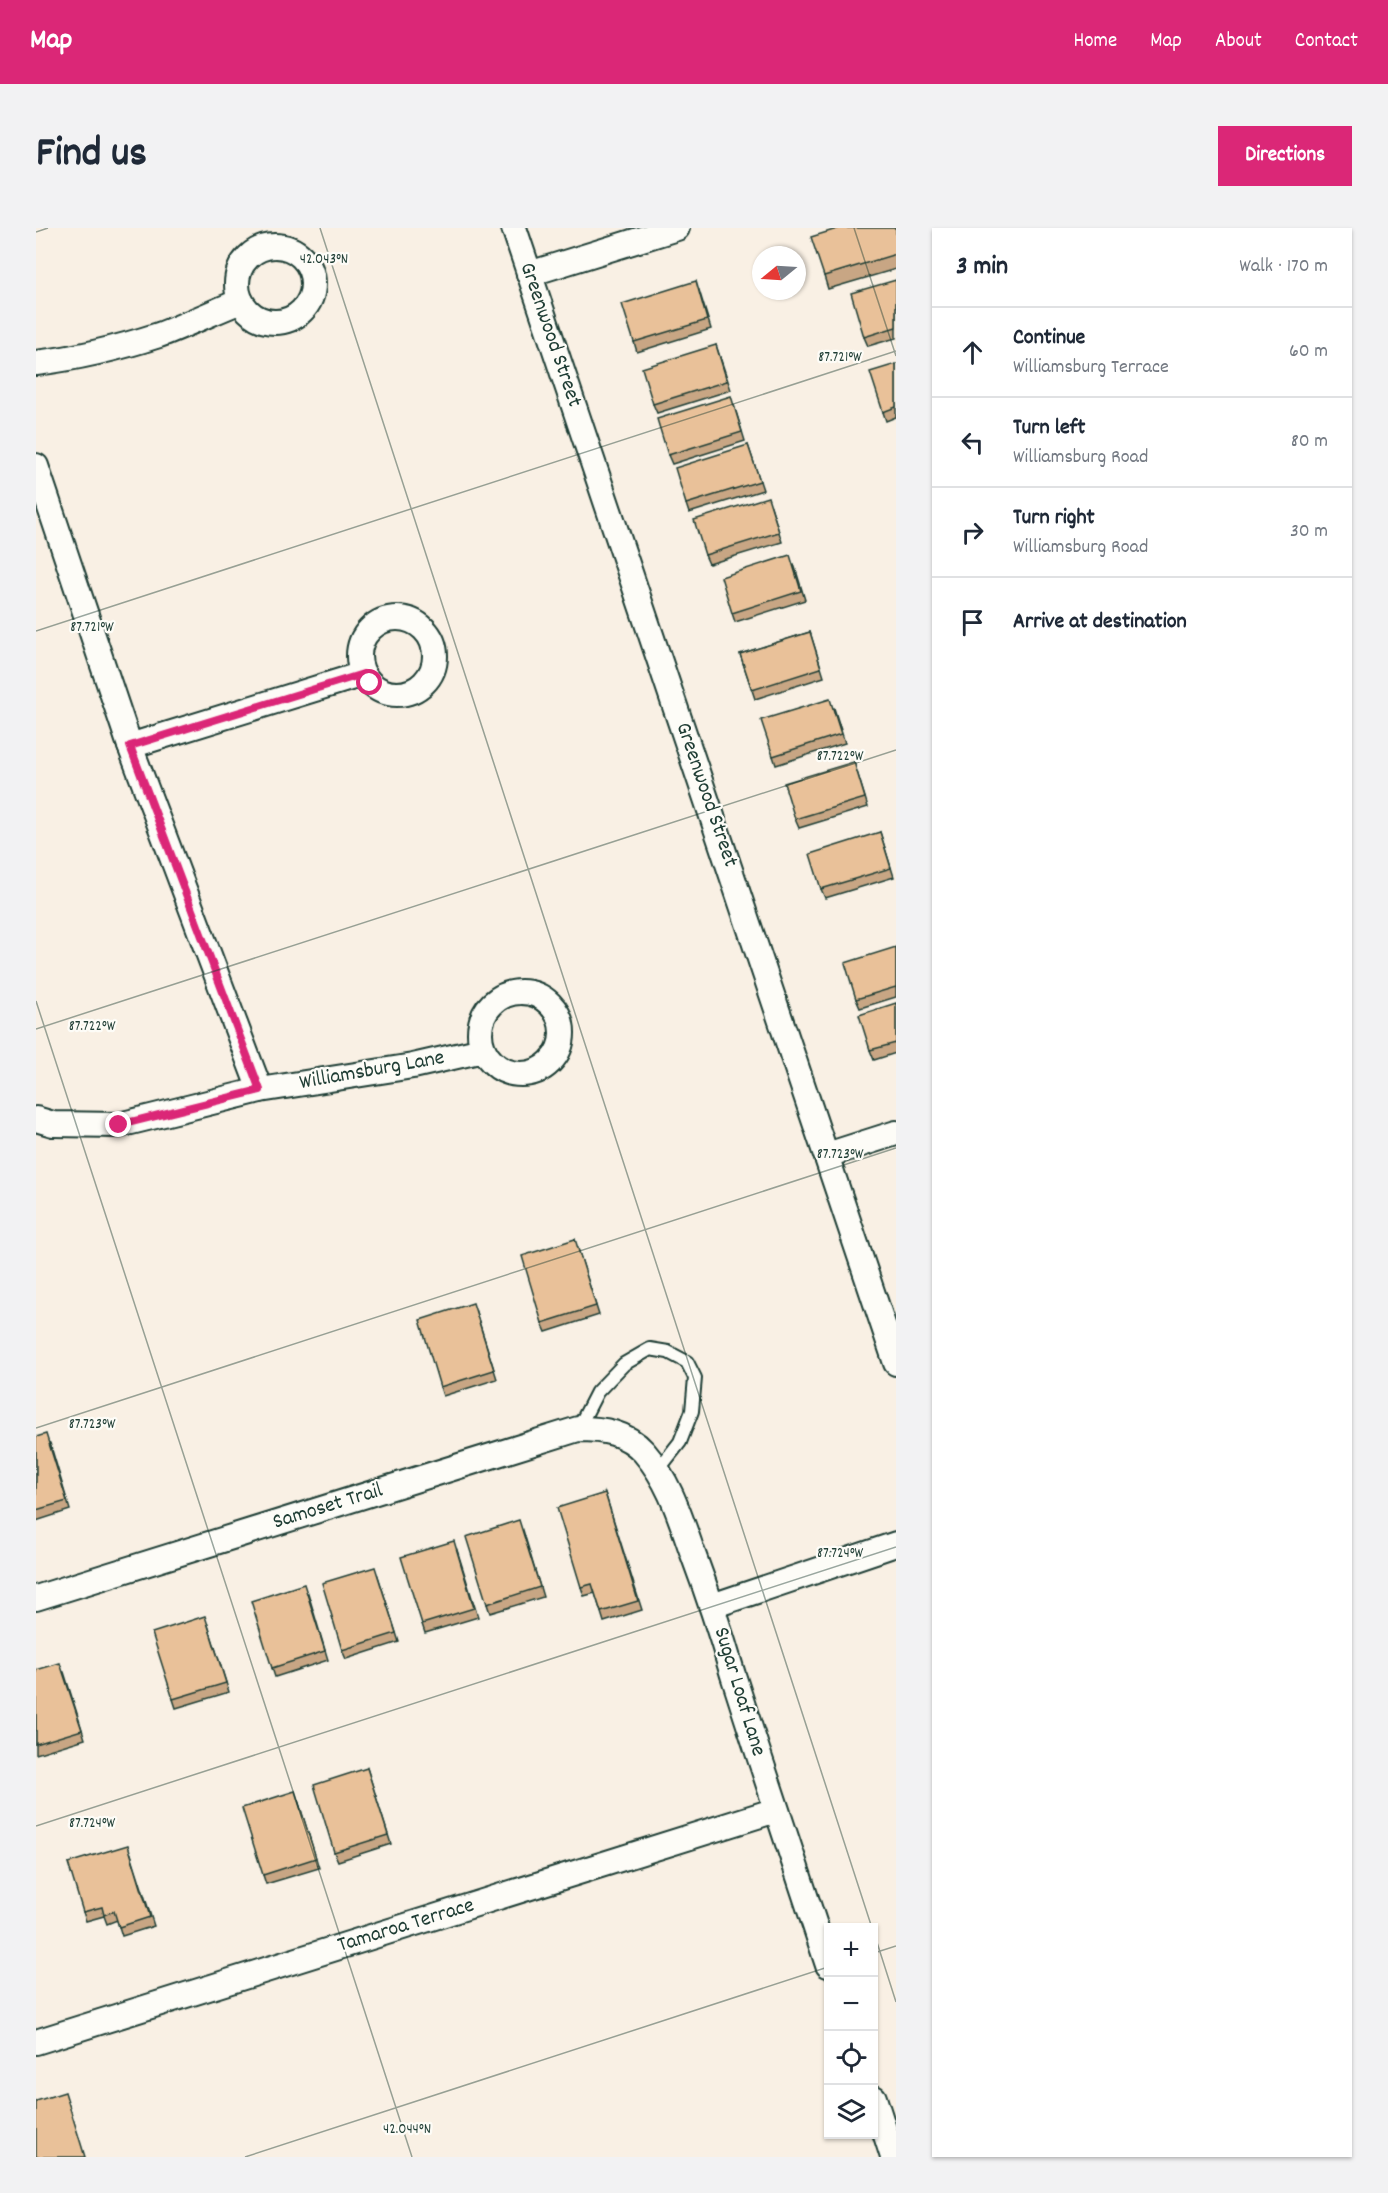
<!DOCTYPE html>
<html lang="en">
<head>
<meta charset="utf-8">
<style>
  :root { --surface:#fff; --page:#f2f2f3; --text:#1f2937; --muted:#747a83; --line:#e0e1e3; --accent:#db2777 }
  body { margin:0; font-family:Dekko,sans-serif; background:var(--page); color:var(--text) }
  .controls { position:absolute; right:18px; bottom:18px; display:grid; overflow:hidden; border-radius:0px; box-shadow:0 2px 4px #0004 }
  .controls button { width:54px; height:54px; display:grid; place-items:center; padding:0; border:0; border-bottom:2px solid var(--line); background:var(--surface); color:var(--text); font:30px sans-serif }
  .compass { position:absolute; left:716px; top:18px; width:54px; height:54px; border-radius:50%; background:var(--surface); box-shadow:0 2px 4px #0004; rotate:252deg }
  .stop { position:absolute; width:18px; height:18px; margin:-14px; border:4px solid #db2777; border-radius:50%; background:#fff }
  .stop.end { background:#db2777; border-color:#fff; box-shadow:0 2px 6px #0008 }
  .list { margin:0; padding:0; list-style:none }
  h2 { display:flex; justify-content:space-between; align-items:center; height:78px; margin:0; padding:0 24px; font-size:26px }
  h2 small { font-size:20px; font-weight:400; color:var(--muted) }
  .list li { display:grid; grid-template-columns:39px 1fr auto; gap:18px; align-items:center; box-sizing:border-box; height:90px; padding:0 24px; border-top:2px solid var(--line) }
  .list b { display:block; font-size:22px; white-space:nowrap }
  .list p { margin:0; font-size:20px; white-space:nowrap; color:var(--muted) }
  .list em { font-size:20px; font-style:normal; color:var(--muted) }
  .icon { flex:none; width:33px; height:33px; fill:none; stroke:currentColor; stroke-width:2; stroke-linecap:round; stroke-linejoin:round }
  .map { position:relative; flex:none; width:860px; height:1929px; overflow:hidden; border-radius:0px }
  header { display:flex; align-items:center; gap:36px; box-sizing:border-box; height:84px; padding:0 30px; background:var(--accent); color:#fff }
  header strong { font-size:28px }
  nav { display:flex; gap:33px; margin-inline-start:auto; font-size:21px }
  .intro { display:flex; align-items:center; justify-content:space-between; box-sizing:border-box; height:144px; padding:0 36px }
  h1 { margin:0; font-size:42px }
  .button { padding:15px 27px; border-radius:0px; background:var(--accent); color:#fff; font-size:21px; font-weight:700 }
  main { display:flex; gap:36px; padding:0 36px }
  aside { flex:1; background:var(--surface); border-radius:0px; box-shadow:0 2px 4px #0004 }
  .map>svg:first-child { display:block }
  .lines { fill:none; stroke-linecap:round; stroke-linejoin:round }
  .lane-casing { stroke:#1f3d34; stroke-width:16 }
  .street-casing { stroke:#1f3d34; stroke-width:28 }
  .lane { stroke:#fdfcf7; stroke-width:12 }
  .street { stroke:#fdfcf7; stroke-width:24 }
  .wall { fill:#c8a684; stroke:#1f3d34; stroke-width:1.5 }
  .building { fill:#e9c199; stroke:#1f3d34; stroke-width:1.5 }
  .route { stroke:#db2777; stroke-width:8 }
  .ticks { fill:none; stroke:#1f3d34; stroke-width:1.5; stroke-opacity:0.45 }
  .labels { text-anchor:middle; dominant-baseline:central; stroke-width:4.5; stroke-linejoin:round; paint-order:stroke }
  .street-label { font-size:22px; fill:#1f3d34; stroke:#fdfcf7 }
  .ticks-label { font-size:15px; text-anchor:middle; fill:#1f3d34; stroke:#fdfcf7; stroke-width:4.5; stroke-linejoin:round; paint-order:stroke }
</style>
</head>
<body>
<header>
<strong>Map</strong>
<nav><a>Home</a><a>Map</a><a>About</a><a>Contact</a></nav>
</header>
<div class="intro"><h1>Find us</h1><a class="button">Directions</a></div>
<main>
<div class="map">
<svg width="860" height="1929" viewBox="0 0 860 1929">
  <rect width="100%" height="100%" fill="#f9f0e4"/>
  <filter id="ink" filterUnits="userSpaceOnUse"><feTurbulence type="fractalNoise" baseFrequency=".0167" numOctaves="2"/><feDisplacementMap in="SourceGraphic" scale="12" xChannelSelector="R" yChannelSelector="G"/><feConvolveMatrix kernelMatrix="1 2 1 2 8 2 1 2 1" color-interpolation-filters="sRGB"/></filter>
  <g filter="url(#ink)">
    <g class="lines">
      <defs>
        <path id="lane" d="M542,1201L561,1164L588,1136L614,1121L632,1124L651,1134L659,1150L656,1183L644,1214L622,1242"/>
        <g id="street">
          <path d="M478,0L860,1135"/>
          <circle cx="239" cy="56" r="38"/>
          <path d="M493,46L641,0"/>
          <path d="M0,135C41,130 83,120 123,107C150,97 177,84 205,73"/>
          <path d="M0,238L94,518L224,862"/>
          <circle cx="361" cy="428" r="38"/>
          <path d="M94,518L327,446"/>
          <circle cx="485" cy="805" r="41"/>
          <path d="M0,891L17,896L83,897L224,862L377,838L447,822"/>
          <path d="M791,927L860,905"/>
          <path d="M0,1370L542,1201C567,1201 590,1204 608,1224C634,1254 644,1289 657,1326C672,1366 685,1406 697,1447C728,1544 760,1641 792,1737"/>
          <path d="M676,1378L860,1316"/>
          <path d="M0,1814L740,1582"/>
          <path d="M838,1870L857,1929"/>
        </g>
      </defs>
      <!-- lane casing -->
      <use href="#lane" class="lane-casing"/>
      <!-- street casing -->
      <use href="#street" class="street-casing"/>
      <!-- lane -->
      <use href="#lane" class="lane"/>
      <!-- street -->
      <use href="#street" class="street"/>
    </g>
    <!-- wall -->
    <g class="wall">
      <path d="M860,0V41L792,61L788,48Z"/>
      <path d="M860,52V110L832,118L828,109Z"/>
      <path d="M663,62L675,101L601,124L598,114Z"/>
      <path d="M680,117L695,162L621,185L617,176Z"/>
      <path d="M860,136V189L850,193L847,184Z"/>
      <path d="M698,177L709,213L636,236L632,227Z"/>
      <path d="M712,217L727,262L653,285L650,276Z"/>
      <path d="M735,278L746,314L673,336L669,327Z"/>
      <path d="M758,336L769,372L699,394L696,385Z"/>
      <path d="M774,404L788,449L719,471L704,426Z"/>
      <path d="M798,480L809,515L740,537L737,528Z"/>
      <path d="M818,534L832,579L763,600L759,591Z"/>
      <path d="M844,604L858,649L789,670L785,661Z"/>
      <path d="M860,719V769L824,780L820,771Z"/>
      <path d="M860,775V825L838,832L834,822Z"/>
      <path d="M542,1021L563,1087L510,1104L506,1095Z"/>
      <path d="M440,1084L461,1151L407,1168L404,1159Z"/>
      <path d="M0,1209L14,1215L34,1282L0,1293Z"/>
      <path d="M569,1265L606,1382L568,1394L559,1365L548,1368L545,1359Z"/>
      <path d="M487,1302L507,1369L454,1385L451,1376Z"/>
      <path d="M421,1322L442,1389L389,1405L386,1396Z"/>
      <path d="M342,1348L363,1414L310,1431L306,1422Z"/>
      <path d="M272,1365L292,1432L239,1449L236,1440Z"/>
      <path d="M172,1397L193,1464L140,1480L137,1471Z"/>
      <path d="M0,1442L28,1444L49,1511L0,1526Z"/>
      <path d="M331,1540L355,1616L302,1633L298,1624Z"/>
      <path d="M262,1572L283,1640L230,1656L227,1647Z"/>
      <path d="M95,1626L118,1698L86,1708L81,1692L71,1696L68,1688L50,1693L47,1684Z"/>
    </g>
    <!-- building -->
    <g class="building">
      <path d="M804,0H860V26L788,48L775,9Z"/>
      <path d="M860,52V99L828,109L815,65Z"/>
      <path d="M660,53L671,92L598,114L586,76Z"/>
      <path d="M680,117L691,153L617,176L606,140Z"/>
      <path d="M860,136V179L847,184L834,144Z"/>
      <path d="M695,168L706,204L632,227L621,191Z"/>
      <path d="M712,217L724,253L650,276L639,240Z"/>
      <path d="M732,269L743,304L669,327L658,292Z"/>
      <path d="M754,327L765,363L696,385L685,349Z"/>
      <path d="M774,404L785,440L716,462L704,426Z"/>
      <path d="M794,471L805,506L737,528L725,492Z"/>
      <path d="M818,534L829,570L759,591L748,555Z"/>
      <path d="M844,604L855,640L785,661L774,626Z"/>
      <path d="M860,719V759L820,771L809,735Z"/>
      <path d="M860,775V815L834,822L823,787Z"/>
      <path d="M539,1011L560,1078L506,1095L486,1028Z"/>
      <path d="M437,1075L458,1142L404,1159L384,1092Z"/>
      <path d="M10,1206L31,1273L0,1282V1209Z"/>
      <path d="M569,1265L602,1373L565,1384L556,1356L545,1359L521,1280Z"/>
      <path d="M483,1292L504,1359L451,1376L430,1309Z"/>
      <path d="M418,1313L438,1380L386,1396L365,1329Z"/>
      <path d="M339,1339L360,1405L306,1422L286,1355Z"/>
      <path d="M268,1356L289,1423L236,1440L215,1373Z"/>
      <path d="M169,1388L190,1455L137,1471L116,1405Z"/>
      <path d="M24,1435L46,1502L0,1516V1442Z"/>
      <path d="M331,1540L352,1607L298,1624L278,1557Z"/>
      <path d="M259,1563L280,1630L227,1647L206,1580Z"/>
      <path d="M92,1617L114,1689L83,1699L78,1683L68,1687L66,1679L47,1684L32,1635Z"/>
      <path d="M29,1864L49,1929H0V1873Z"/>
    </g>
  </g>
  <g class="lines" filter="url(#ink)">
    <!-- route -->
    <path class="route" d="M83,897L224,862L94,518L327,446L334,455"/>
  </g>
  <!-- ticks -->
  <path class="ticks" d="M284,0L836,1700M818,0L860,128M0,4L12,0M0,403L860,123M0,773L376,1929M0,801L860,522M0,1200L860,920M0,1598L860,1319M838,1705L860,1774M838,1725L860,1718M209,1929L792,1739"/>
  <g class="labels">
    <!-- street labels -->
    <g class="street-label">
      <text transform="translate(514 107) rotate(71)">Greenwood Street</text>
      <text transform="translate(670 567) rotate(71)">Greenwood Street</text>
      <text transform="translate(336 843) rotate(-10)">Williamsburg Lane</text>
      <text transform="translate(292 1279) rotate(-17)">Samoset Trail</text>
      <text transform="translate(703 1464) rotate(73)">Sugar Loaf Lane</text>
      <text transform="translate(370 1698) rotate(-17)">Tamaroa Terrace</text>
    </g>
  </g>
  <g class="ticks-label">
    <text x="288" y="35">42.043°N</text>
    <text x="804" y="133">87.721°W</text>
    <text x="56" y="403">87.721°W</text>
    <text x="804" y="532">87.722°W</text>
    <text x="56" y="802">87.722°W</text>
    <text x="804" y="930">87.723°W</text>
    <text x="56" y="1200">87.723°W</text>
    <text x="804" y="1329">87.724°W</text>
    <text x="56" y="1599">87.724°W</text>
    <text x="371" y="1905">42.044°N</text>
  </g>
</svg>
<div class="controls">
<button>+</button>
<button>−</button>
<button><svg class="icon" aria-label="locate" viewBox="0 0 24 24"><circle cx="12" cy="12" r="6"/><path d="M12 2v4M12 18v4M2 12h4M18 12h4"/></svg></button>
<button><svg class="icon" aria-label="layers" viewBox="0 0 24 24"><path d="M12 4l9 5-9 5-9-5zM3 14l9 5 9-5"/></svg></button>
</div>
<svg class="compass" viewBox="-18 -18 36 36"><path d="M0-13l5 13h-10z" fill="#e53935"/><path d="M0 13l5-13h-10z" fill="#747a83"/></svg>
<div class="stop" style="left:334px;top:455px"></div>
<div class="stop end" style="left:83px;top:897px"></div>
</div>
<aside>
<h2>3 min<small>Walk · 170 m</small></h2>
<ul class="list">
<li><svg class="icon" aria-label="ahead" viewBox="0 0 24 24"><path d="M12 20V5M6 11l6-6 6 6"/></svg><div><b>Continue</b><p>Williamsburg Terrace</p></div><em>60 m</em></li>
<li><svg class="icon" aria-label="left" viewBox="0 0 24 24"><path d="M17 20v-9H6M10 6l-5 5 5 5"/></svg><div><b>Turn left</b><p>Williamsburg Road</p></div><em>80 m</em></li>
<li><svg class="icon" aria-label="right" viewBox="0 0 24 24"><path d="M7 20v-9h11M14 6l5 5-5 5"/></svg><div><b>Turn right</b><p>Williamsburg Road</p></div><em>30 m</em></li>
<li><svg class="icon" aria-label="arrive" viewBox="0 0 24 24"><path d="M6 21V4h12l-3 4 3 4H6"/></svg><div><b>Arrive at destination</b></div></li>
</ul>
</aside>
</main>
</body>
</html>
